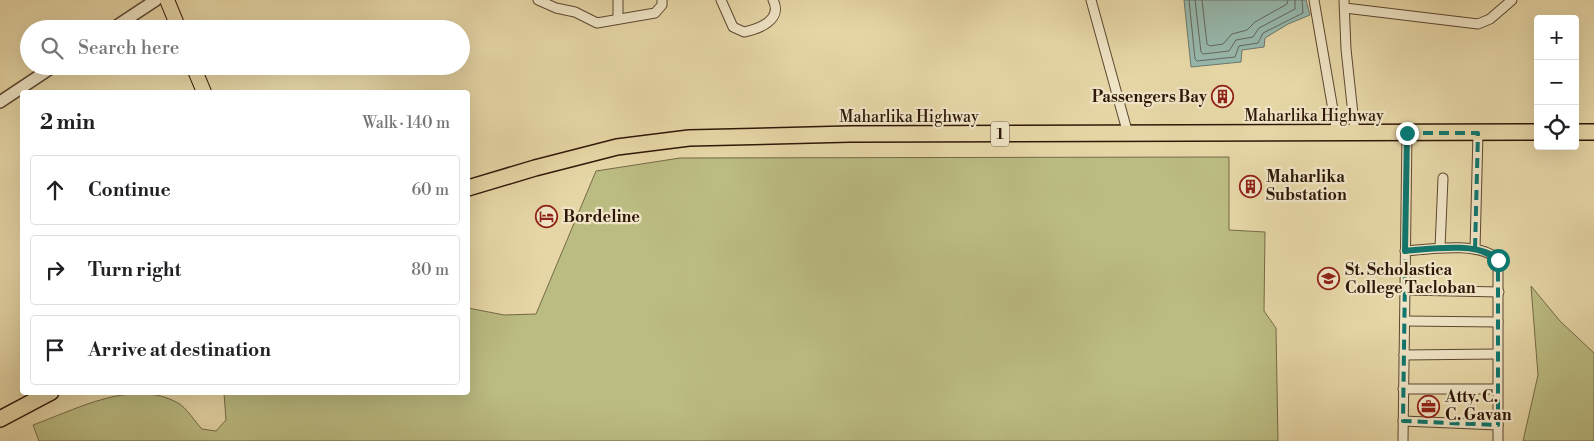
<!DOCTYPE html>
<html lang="en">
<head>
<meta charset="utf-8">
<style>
  :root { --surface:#fff; --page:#f2f2f2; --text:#202124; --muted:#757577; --line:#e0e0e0 }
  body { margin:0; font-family:"Libre Bodoni",serif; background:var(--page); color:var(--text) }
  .controls { position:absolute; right:15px; top:15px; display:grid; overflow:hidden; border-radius:5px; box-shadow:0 5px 20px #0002 }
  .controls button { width:45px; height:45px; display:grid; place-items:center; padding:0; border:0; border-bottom:1px solid var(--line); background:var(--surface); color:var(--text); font:25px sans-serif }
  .stop { position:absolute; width:15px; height:15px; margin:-11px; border:4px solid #0f766e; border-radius:50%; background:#fff }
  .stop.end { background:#0f766e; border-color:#fff; box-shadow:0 1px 5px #0008 }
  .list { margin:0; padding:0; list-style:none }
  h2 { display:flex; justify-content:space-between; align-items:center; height:65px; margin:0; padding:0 20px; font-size:21px }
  h2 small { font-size:16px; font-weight:400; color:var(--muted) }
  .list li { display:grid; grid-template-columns:32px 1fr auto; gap:15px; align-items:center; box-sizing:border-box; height:70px; margin:0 10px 10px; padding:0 10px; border:1px solid var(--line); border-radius:5px }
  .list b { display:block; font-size:19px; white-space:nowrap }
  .list em { font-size:16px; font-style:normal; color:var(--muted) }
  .icon { flex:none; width:28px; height:28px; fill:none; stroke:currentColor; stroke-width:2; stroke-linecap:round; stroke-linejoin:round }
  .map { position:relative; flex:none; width:1594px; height:441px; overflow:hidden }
  .search { position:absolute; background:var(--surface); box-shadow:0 5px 20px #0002; left:20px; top:20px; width:450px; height:55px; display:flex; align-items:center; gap:12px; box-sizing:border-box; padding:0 18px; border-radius:28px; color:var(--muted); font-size:19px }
  .panel { position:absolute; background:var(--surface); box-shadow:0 5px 20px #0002; left:20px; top:90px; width:450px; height:305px; border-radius:5px }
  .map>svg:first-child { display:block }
  .green { fill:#bbbc82; stroke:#756a46 }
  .water { fill:#97b8ad; stroke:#6d786b }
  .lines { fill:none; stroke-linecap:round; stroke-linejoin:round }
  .shore { stroke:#63685b; stroke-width:1 }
  .minor-casing { stroke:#5d4730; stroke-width:11 }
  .tertiary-casing { stroke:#5d4730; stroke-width:14 }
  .primary-casing { stroke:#2f1709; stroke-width:16 }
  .trunk-casing { stroke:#2f1709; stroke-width:18 }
  .minor { stroke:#efe4c5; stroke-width:9 }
  .tertiary { stroke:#efe4c5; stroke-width:11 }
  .primary { stroke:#e6d6a6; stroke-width:14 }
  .trunk { stroke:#e6d6a6; stroke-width:15 }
  .route { stroke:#0f766e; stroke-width:6 }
  .marked { fill:none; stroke:#0f766e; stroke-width:4; stroke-dasharray:10 6; stroke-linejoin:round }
  .labels { text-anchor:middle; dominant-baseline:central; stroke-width:4.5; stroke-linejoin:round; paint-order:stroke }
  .shield { fill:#efe4c5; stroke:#695441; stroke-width:1 }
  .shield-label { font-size:15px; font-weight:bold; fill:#2f1709 }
  .poi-label { font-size:16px; font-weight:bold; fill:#2f1709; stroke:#efe4c5; text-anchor:start }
  .street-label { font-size:16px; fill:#2f1709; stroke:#efe4c5 }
</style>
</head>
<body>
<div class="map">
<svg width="1594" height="441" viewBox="0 0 1594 441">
  <rect width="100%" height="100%" fill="#e6d6a6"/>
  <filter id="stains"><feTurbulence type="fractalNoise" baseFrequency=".004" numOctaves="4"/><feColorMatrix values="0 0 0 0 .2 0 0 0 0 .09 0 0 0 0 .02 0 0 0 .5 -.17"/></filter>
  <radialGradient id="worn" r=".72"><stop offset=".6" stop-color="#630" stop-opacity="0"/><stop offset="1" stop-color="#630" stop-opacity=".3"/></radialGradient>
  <!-- green -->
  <g class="green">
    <path d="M1229,157V230L1265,232L1264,311L1276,328L1278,441H39L33,425C77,409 133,378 178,403C187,408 195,422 202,429L216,431L226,420L224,393L468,392V308L504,315L536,314L596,171L680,158Z"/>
    <path d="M1531,286L1560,321L1594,353V441H1523L1538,375Z"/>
  </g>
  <!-- water -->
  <path class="water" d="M1184,0H1306L1310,15L1288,24L1265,38L1264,47L1242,50L1241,62L1191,67Z"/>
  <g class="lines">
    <!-- shore -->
    <g class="shore">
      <path d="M1189,0L1195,59L1197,61L1235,57L1239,46L1258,43L1263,33L1303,13L1302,0"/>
      <path d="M1195,0L1201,52L1203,54L1229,51L1236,40L1253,37L1259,28L1295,9V0"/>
      <path d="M1202,0L1207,44L1210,46L1223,44L1232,34L1247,30L1255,22L1287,4L1288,0"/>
    </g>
    <defs>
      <g id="minor">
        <path d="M538,0L556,8L575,12L597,23L655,13L662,5V0"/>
        <path d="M721,0L733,27L744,32C760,29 783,19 773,0"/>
        <path d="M1091,0L1128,134"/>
        <path d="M1314,0L1337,133"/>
        <path d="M1344,0L1346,49L1355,133"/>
        <path d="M1345,8L1478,24L1490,19L1512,0"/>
        <path d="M618,19V0"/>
        <path d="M1440,248L1443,178"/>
        <path d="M1475,249L1478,133"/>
        <path d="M1405,251C1428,249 1482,241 1498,260V441"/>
        <path d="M1405,290L1499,292"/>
        <path d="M1405,321L1498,322"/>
        <path d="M1404,355L1497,354"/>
        <path d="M1403,389H1496"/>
        <path d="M1403,421L1498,425"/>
        <path d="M1403,441L1407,133"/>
      </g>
      <g id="tertiary">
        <path d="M112,29L156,0"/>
        <path d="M0,102L54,66"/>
      </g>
      <g id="primary">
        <path d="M167,0L179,29"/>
        <path d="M193,66L204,92"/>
      </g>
      <g id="trunk">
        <path d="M1575,132H1594"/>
        <path d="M468,188L535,168L617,147L689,138L850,134L1538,132"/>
        <path d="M0,419L51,392"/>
      </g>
    </defs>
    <!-- minor casing -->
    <use href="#minor" class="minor-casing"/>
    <!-- tertiary casing -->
    <use href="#tertiary" class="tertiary-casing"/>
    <!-- primary casing -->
    <use href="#primary" class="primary-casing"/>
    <!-- trunk casing -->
    <use href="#trunk" class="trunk-casing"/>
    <!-- minor -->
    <use href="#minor" class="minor"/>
    <!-- tertiary -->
    <use href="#tertiary" class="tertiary"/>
    <!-- primary -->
    <use href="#primary" class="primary"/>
    <!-- trunk -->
    <use href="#trunk" class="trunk"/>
  </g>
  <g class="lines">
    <!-- route -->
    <path class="route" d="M1407,133L1405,251C1429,249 1481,241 1498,260"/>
  </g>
  <!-- marked area -->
  <path class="marked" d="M1407,133H1478L1475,249L1498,260V425L1403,421Z"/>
  <!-- icons -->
  <defs>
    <symbol id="building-ring" viewBox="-11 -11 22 22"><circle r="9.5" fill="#efe4c5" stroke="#8f2418" stroke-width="1.5"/><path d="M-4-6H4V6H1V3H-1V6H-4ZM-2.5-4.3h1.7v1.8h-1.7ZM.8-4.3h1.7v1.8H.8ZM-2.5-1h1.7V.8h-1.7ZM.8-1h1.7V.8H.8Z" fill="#8f2418"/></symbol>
    <symbol id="hotel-ring" viewBox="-11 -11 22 22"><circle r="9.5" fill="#efe4c5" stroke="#8f2418" stroke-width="1.5"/><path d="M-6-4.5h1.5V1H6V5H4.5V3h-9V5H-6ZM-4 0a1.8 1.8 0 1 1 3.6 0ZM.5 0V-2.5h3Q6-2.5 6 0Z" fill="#8f2418"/></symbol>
    <symbol id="school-ring" viewBox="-11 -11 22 22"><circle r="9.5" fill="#efe4c5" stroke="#8f2418" stroke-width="1.5"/><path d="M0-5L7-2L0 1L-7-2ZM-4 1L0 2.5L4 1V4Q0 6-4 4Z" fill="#8f2418"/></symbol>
    <symbol id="office-ring" viewBox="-11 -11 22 22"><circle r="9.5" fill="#efe4c5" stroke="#8f2418" stroke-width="1.5"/><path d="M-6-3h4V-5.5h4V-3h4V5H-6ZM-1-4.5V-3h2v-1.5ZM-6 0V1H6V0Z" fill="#8f2418"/></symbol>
  </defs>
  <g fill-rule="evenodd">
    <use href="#building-ring" x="1210" y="84" width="25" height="25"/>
    <use href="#building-ring" x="1238" y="174" width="25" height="25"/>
    <use href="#hotel-ring" x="534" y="204" width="25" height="25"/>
    <use href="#school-ring" x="1316" y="266" width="25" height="25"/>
    <use href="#office-ring" x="1416" y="394" width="25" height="25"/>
  </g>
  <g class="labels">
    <!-- shield labels -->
    <rect class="shield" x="991" y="121.5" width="18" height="25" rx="4"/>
    <g class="shield-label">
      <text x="1000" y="134">1</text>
    </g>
    <!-- poi labels -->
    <g class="poi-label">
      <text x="1207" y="97" text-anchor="end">Passengers Bay</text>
      <text x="1266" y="177">Maharlika<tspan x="1266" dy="18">Substation</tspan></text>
      <text x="563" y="217">Bordeline</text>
      <text x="1345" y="270">St. Scholastica<tspan x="1345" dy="18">College Tacloban</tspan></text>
      <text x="1445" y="397">Atty. C.<tspan x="1445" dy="18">C. Gavan</tspan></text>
    </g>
    <!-- street labels -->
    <g class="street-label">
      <text x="1314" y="116">Maharlika Highway</text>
      <text x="909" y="117">Maharlika Highway</text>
    </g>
  </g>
  <rect width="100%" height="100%" filter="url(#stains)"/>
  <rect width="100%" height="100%" fill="url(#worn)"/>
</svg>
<div class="controls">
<button>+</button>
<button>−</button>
<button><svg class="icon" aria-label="locate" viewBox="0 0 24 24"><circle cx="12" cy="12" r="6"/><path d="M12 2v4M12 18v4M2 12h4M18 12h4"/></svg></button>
</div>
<div class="stop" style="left:1498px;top:260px"></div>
<div class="stop end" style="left:1407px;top:133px"></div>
<div class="search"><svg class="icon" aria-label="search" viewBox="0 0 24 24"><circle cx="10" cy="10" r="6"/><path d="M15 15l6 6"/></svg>Search here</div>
<section class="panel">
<h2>2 min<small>Walk · 140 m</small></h2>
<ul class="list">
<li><svg class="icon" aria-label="ahead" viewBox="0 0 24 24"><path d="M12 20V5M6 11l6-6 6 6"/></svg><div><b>Continue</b></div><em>60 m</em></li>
<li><svg class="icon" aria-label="right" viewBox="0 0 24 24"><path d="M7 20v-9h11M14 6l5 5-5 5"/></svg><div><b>Turn right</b></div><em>80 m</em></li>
<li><svg class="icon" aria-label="arrive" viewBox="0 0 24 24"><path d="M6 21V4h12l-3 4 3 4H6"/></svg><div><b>Arrive at destination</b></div></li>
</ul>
</section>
</div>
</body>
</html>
